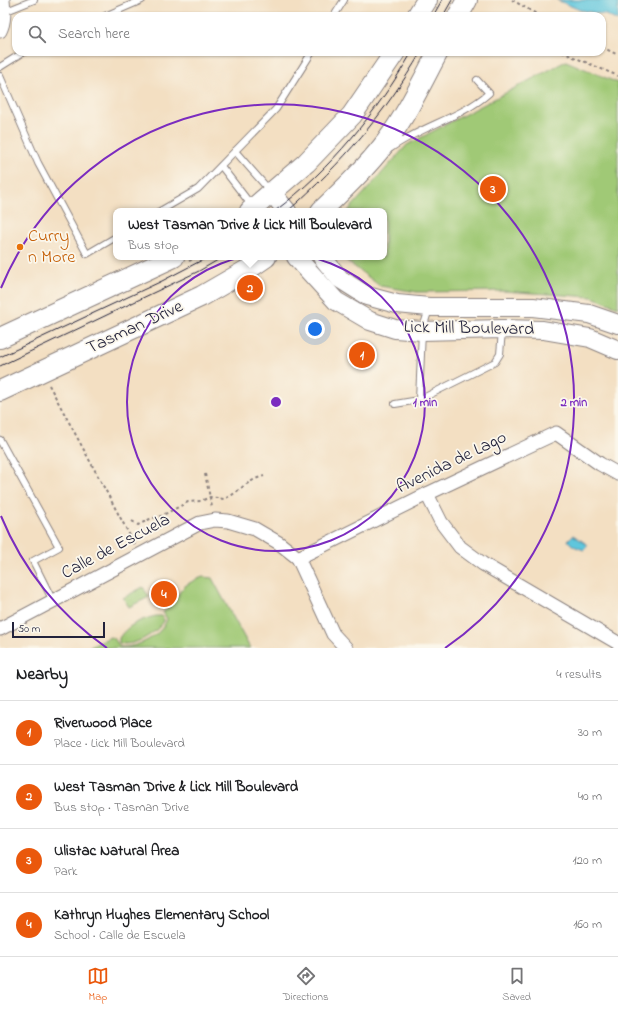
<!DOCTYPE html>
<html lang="en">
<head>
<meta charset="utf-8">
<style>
  :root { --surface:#fff; --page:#f6f6f6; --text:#202124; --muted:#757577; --line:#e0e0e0; --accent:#ea580c }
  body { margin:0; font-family:"Indie Flower",sans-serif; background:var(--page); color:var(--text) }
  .scale { position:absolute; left:12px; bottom:10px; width:93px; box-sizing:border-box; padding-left:4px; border:2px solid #22223b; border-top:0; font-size:11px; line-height:14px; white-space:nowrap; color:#22223b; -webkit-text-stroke:3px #fbf7ec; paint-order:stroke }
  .you { position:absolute; left:315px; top:329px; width:14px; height:14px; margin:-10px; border:3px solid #fff; border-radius:50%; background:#1a73e8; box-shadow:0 0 0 6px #1a73e833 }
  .badge { display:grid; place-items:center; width:26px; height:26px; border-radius:50%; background:var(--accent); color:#fff; font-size:13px; font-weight:700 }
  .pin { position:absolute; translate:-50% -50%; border:2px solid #fff; box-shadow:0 1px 4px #0006 }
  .popup { position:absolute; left:113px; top:208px; width:274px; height:52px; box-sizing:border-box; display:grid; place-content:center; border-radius:8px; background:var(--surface); filter:drop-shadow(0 1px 3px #0005); font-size:13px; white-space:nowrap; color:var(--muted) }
  .popup b { font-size:15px; color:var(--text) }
  .popup::after { content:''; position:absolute; left:50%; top:100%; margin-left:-8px; border:8px solid transparent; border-top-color:var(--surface) }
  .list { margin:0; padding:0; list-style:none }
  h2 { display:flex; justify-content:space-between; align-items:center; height:52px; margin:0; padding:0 16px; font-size:17px }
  h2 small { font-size:13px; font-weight:400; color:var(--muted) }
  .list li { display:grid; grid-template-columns:26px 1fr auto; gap:12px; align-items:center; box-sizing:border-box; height:64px; padding:0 16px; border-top:1px solid var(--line) }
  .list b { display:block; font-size:15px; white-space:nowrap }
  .list p { margin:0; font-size:13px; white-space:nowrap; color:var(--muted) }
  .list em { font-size:13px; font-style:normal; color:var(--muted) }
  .icon { flex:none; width:22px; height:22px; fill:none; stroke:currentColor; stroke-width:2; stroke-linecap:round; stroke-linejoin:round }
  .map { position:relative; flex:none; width:618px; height:648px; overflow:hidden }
  .search { position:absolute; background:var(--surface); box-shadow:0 1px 3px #0004; left:12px; right:12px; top:12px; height:44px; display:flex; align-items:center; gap:10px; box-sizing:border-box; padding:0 14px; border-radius:12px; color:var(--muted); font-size:15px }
  .sheet { height:308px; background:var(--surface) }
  nav { display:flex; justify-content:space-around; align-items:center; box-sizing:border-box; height:56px; border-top:1px solid var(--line); background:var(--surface); font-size:11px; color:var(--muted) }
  nav a { display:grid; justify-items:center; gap:2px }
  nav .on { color:var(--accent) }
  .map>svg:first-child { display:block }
  .green { fill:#a0c976; stroke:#617658 }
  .water { fill:#5fc6dc; stroke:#40748c }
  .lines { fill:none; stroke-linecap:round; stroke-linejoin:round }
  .lane-casing { stroke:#8a807e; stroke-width:8 }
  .street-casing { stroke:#8a807e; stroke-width:15 }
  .secondary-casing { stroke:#8a807e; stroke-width:20 }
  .primary-casing { stroke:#8a807e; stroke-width:22 }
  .path { stroke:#8a807e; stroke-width:2; stroke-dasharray:3 3; stroke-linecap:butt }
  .lane { stroke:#fff; stroke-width:6 }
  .street { stroke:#fff; stroke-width:13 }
  .secondary { stroke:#fff; stroke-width:18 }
  .primary { stroke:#fff; stroke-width:20 }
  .tram { stroke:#22223b; stroke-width:1 }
  .ring { fill:none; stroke:#7b2cbf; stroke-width:2 }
  .food-dot { fill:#e8710a; stroke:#fbf7ec; stroke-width:1.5 }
  .labels { text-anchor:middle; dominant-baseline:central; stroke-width:3.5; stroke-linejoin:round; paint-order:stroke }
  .food-label { font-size:18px; fill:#c56008; stroke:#fbf7ec; text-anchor:start }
  .street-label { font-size:18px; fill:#22223b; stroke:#fbf7ec }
  .centre { fill:#7b2cbf; stroke:#fbf7ec; stroke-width:2 }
  .ring-label { font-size:12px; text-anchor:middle; font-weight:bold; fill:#7b2cbf; stroke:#fbf7ec; stroke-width:3.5; stroke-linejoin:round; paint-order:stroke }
</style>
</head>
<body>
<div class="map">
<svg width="618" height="648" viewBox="0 0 618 648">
  <rect width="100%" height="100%" fill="#fbf7ec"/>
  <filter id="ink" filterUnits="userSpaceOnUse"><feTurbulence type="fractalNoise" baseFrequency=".025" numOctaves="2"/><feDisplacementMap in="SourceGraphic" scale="8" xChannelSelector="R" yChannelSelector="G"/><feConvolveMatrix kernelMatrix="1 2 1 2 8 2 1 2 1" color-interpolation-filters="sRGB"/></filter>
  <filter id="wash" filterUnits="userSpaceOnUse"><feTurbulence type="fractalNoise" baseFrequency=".012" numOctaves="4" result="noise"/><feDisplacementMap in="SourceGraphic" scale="16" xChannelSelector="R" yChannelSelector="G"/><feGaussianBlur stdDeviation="0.9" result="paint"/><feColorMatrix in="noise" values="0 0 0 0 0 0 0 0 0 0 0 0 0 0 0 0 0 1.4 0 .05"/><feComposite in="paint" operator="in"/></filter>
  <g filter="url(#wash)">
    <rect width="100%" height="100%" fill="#f3dfc2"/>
    <!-- green -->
    <g class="green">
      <path d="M566,61L618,83V307L592,297L503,291L417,292L380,286L343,258L342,257H384V211H348L407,145Z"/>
      <path d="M203,577L212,578L250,648H88L110,637L114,638L120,647C137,648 162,636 167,619L163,612L170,607L167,602L177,597C182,585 192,581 203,577Z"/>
      <path d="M143,587L149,597L129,607L123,598Z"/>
      <path d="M156,616H161L164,619V621C157,633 133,648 119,643V638C127,625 142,619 156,616Z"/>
    </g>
    <!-- water -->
    <g class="water">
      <path d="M557,0H618V21L606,15L580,10Z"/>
      <path d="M573,535L588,545L584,550C578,548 571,546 568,540Z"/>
    </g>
  </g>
  <g filter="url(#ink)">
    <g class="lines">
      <defs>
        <g id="lane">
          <path d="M4,12L34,0"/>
          <path d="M105,16L142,0"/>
          <path d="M334,16L344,0"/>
          <path d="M0,67L24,52"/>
          <path d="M0,76L38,163L87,254L116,237"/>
          <path d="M391,148C423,125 461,118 489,93L477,80"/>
          <path d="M235,151L270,191"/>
          <path d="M221,166L252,206"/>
          <path d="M160,211L198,189L276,109L312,52"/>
          <path d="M419,400L422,331L429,309"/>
          <path d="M395,404L419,400L495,362L500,354L502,331"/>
          <path d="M0,440L59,547L33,561L53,601"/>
        </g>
        <g id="street">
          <path d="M0,31C5,21 4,11 3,0"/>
          <path d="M427,494L441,522L460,547L483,564L618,643"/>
          <path d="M298,558L427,494L556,433L600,464L618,474"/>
          <path d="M0,629L200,523L215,520L228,521L255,529L279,543L298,558L333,634L346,648"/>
        </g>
        <g id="secondary">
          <path d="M272,193L287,211"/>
          <path d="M296,257L336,301L370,321L395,329L422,331L502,329L543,330L590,338L618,350"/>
          <path d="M322,257L340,279L367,296L397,304L429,307H533L589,314L618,324"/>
        </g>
        <g id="primary">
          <path d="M417,16L427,0"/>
          <path d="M458,16L467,0"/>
          <path d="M250,211L306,163L352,115L395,52"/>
          <path d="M321,211C344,189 367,167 386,142C407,114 422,82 438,52"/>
          <path d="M0,338L174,257"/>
          <path d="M0,391L202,296L247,270L266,257"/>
        </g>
      </defs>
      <!-- lane casing -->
      <use href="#lane" class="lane-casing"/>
      <!-- street casing -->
      <use href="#street" class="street-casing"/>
      <!-- secondary casing -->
      <use href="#secondary" class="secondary-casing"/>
      <!-- primary casing -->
      <use href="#primary" class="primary-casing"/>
      <!-- path -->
      <g class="path">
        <path d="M512,0L540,16"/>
        <path d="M602,47L618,55"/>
        <path d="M562,52L618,76"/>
        <path d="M189,261L197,257"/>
        <path d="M49,385L135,545"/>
        <path d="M205,474L212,507"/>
        <path d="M132,521L138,525L150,519L161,516L188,502L201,501L210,497L224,499L232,495L245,485L255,479L264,476"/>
      </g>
      <!-- lane -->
      <use href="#lane" class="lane"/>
      <!-- street -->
      <use href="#street" class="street"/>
      <!-- secondary -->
      <use href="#secondary" class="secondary"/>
      <!-- primary -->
      <use href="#primary" class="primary"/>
      <!-- tram -->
      <g class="tram">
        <path d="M433,16L442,0"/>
        <path d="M443,16L452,0"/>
        <path d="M275,211C331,169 377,112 412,52"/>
        <path d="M288,211C343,162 384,115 421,52"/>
        <path d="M0,357L162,281L208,257"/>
        <path d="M0,366L199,271L223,257"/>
      </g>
    </g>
  </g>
  <!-- distance rings -->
  <g class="ring">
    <circle cx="276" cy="402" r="149"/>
    <path d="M107 648A298 298 0 0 1 1 516M1 288A298 298 0 1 1 445 648"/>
  </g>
  <!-- markers -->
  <circle class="food-dot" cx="20" cy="247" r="4"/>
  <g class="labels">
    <!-- food labels -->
    <g class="food-label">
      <text x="28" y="237">Curry<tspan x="28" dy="21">n More</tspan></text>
    </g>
    <!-- street labels -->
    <g class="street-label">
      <text transform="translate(135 328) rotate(-25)">Tasman Drive</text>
      <text transform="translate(469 329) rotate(1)">Lick Mill Boulevard</text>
      <text transform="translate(452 463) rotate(-26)">Avenida de Lago</text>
      <text transform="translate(116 547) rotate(-28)">Calle de Escuela</text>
    </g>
  </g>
  <circle cx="276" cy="402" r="6" class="centre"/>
  <g class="ring-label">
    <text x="425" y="406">1 min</text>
    <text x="574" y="406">2 min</text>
  </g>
</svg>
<div class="scale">50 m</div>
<div class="you"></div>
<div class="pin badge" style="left:362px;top:355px">1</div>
<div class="pin badge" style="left:250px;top:288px">2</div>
<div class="popup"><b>West Tasman Drive &amp; Lick Mill Boulevard</b>Bus stop</div>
<div class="pin badge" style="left:493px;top:189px">3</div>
<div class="pin badge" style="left:164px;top:594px">4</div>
<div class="search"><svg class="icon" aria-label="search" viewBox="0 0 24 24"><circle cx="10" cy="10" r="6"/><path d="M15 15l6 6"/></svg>Search here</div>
</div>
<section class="sheet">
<h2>Nearby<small>4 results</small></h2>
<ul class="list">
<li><span class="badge">1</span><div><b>Riverwood Place</b><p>Place · Lick Mill Boulevard</p></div><em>30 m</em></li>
<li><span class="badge">2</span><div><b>West Tasman Drive &amp; Lick Mill Boulevard</b><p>Bus stop · Tasman Drive</p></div><em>40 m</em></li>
<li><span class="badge">3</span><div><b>Ulistac Natural Area</b><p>Park</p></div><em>120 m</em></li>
<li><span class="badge">4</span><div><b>Kathryn Hughes Elementary School</b><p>School · Calle de Escuela</p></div><em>160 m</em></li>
</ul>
</section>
<nav>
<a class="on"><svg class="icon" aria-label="map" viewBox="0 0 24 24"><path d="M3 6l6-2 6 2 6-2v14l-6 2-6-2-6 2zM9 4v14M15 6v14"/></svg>Map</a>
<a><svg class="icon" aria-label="directions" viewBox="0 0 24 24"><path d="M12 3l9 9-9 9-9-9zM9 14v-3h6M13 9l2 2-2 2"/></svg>Directions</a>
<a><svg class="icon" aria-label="saved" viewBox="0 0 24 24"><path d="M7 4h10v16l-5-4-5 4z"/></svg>Saved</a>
</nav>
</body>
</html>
